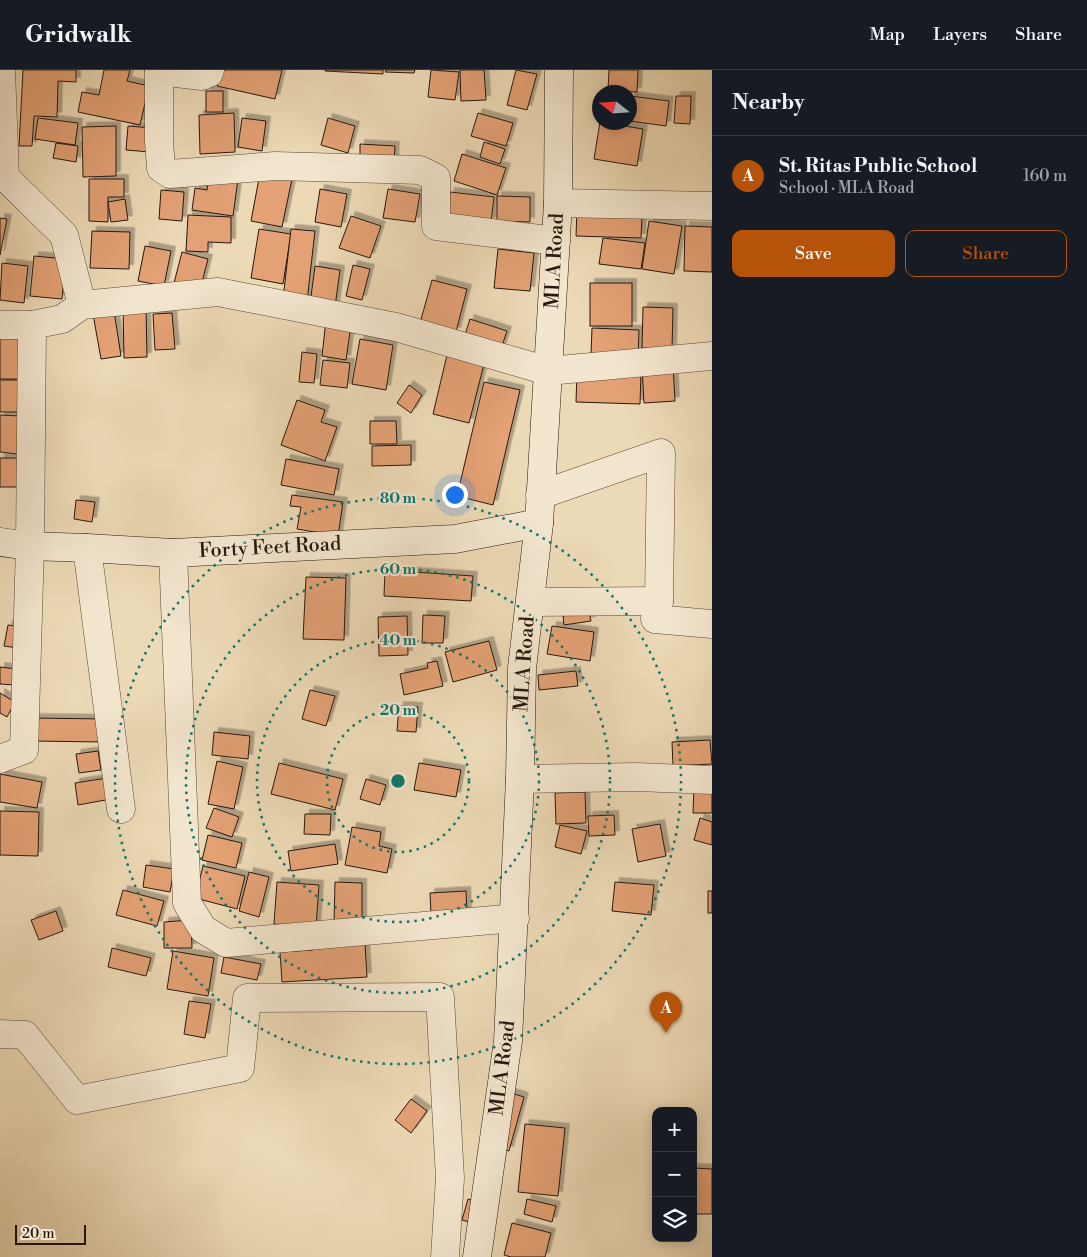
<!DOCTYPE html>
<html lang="en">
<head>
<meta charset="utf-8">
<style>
  :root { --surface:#171b24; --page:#20242c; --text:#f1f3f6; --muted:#9ea1a6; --line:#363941; --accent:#b45309 }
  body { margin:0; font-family:"Libre Bodoni",serif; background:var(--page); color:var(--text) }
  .controls { position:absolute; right:15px; bottom:15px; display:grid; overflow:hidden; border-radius:10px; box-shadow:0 2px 12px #0003 }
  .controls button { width:45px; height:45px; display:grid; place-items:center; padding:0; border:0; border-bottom:1px solid var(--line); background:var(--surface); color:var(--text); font:25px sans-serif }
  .compass { position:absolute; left:592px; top:15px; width:45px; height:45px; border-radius:50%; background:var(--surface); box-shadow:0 2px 12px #0003; rotate:287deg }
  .scale { position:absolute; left:15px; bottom:12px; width:71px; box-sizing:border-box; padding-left:5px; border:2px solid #26180f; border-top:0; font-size:14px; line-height:18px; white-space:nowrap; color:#26180f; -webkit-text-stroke:4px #f3e6cf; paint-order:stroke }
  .you { position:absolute; left:454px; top:424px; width:18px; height:18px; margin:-12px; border:4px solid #fff; border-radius:50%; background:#1a73e8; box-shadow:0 0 0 8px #1a73e833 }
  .badge { display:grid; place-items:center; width:32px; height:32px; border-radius:50%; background:var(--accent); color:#fff; font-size:16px; font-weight:700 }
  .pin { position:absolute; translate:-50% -41px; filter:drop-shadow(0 1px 2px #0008) }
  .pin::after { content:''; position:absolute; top:26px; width:18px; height:15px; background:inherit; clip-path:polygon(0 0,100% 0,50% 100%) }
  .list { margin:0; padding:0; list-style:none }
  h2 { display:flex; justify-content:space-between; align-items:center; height:65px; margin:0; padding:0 20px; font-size:21px }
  h2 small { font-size:16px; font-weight:400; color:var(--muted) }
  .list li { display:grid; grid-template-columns:32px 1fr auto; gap:15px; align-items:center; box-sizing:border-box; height:80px; padding:0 20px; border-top:1px solid var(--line) }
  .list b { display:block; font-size:19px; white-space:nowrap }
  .list p { margin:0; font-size:16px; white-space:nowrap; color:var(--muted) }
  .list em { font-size:16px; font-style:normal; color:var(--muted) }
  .actions { display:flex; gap:10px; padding:15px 20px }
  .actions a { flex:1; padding:11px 0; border:1px solid var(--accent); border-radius:10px; text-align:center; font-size:18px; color:var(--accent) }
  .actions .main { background:var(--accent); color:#fff }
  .icon { flex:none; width:28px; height:28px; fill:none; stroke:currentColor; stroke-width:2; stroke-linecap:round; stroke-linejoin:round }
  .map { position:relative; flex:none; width:712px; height:1187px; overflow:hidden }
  header { display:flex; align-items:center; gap:30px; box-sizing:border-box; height:70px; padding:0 25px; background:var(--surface); border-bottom:1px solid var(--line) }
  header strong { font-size:24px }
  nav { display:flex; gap:28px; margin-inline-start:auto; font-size:18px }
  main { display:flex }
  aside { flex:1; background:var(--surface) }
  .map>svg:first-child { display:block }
  .building { fill:#e3a175; stroke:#26180f; filter:url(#shadow) }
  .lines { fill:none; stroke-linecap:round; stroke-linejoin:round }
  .street-casing { stroke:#584838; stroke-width:29 }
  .secondary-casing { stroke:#26180f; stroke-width:29 }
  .street { stroke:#f3e6cf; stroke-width:28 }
  .secondary { stroke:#f3e6cf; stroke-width:28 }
  .ring { fill:none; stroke:#0f766e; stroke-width:2.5; stroke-dasharray:2.5 5 }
  .labels { text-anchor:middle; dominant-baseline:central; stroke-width:4.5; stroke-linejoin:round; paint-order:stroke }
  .street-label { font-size:20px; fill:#26180f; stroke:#f3e6cf }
  .centre { fill:#0f766e; stroke:#f3e6cf; stroke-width:2.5 }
  .ring-label { font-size:15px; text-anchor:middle; font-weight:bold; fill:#0f766e; stroke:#f3e6cf; stroke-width:4.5; stroke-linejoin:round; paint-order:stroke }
</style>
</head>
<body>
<header>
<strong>Gridwalk</strong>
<nav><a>Map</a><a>Layers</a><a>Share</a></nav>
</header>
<main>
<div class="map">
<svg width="712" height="1187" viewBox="0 0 712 1187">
  <defs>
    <filter id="shadow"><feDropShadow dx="4.5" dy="-4.5" stdDeviation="0" flood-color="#0004"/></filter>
  </defs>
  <rect width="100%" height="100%" fill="#ecd9b5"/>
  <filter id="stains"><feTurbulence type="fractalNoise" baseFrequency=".004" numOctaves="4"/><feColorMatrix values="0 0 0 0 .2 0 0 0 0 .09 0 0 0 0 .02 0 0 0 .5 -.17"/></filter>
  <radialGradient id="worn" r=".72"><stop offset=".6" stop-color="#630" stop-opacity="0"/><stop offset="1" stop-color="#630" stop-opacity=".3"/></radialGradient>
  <!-- building -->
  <g class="building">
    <path d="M23,0H76V12L58,11L57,47L34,46L32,76H19Z"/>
    <path d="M104,0H130L127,11L149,16L140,55L78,42L82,22L99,25Z"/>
    <path d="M221,0H282L275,29L217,16Z"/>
    <path d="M325,0H383V4L325,1Z"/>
    <path d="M386,0H415L414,3L385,2Z"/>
    <path d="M431,0L459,2L455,30L428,27Z"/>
    <path d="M460,0H484L486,30L461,31Z"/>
    <path d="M516,0L537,4L527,40L507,35Z"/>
    <path d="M609,0H638L637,22L608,21Z"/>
    <rect x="206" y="21" width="17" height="21"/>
    <path d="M630,26L669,31L666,56L630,51Z"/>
    <path d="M676,26H691L690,54L674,53Z"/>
    <path d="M234,43L235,82L200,84L199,45Z"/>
    <path d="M478,43L513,53L506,76L471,66Z"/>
    <path d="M38,48L78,53L75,75L35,69Z"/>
    <path d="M242,48L266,51L262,81L238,77Z"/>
    <path d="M328,48L355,56L348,83L321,75Z"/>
    <path d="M600,52L643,59L637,96L594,89Z"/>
    <path d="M116,56V106L83,107L82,57Z"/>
    <path d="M128,56L152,58L150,82L126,80Z"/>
    <path d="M484,72L505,79L500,94L480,87Z"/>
    <path d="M56,73L78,76L76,92L53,88Z"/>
    <path d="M360,74L395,76L394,93L360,91Z"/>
    <path d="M462,84L506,98L497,125L454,111Z"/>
    <path d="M260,103L292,109L282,157L251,151Z"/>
    <path d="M209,105L238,109L233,146L192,140L195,118L207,120Z"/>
    <path d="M89,109H124V127H108V152L89,151Z"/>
    <path d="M320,119L347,124L341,157L315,152Z"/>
    <path d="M388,119L420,124L415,152L383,148Z"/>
    <path d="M161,120L184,122L182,151L159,149Z"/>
    <path d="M450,122L494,127L491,152L448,147Z"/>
    <path d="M497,126L530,127V152L497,151Z"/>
    <path d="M125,129L128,150L111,152L108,132Z"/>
    <path d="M577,139L642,147L641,168L576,166Z"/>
    <path d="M188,145L231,147V173L208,172V182L186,181Z"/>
    <path d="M351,146L381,156L370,188L339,178Z"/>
    <path d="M0,148L7,149L0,185Z"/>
    <path d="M649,151L682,156L674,204L642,199Z"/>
    <path d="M685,156L712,157V202L684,201Z"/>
    <path d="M259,159L291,164L283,214L251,208Z"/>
    <path d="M291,159L315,161L307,232L283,229Z"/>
    <path d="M92,161L130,162L129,199L90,198Z"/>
    <path d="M603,168L645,173L641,199L599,194Z"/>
    <path d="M145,176L171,181L164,216L138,211Z"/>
    <path d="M498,179L534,183L530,221L494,218Z"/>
    <path d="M182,182L208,189L200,220L174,213Z"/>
    <path d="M34,186L66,189L62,229L30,226Z"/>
    <path d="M2,193L28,196L24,233L0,230Z"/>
    <path d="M353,195L370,199L362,230L346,226Z"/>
    <path d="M315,196L340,200L335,237L310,234Z"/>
    <path d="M432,210L467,219L456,262L420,253Z"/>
    <rect x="590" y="213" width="42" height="43"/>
    <path d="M123,237H146L147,287L124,288Z"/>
    <path d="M643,237L673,238L672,279L642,278Z"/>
    <path d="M114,241L121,286L101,289L93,244Z"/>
    <path d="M172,243L175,279L155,280L153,244Z"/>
    <path d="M470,249L507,261L500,282L463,271Z"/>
    <path d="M326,250L351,255L346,290L322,286Z"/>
    <path d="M592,258L639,260L638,287L591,285Z"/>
    <path d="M0,264H26L25,309H0Z"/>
    <path d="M360,269L393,275L386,320L352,314Z"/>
    <path d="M302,282L317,284L314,313L299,312Z"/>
    <path d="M447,285L484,294L469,353L433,344Z"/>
    <path d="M323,290L350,293L347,318L320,315Z"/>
    <path d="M673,295L675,331L644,333L642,297Z"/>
    <path d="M577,302L641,303L640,334L576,332Z"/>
    <rect x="0" y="310" width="23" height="32"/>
    <path d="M484,312L520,320L493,435L457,426Z"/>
    <path d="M409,315L422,325L411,343L397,333Z"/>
    <path d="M297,330L325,340L321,352L337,357L325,391L281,375Z"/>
    <path d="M0,345L20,346L17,384L0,382Z"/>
    <path d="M370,351H396L397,374H370Z"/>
    <path d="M411,375V395L372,396V376Z"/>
    <path d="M0,388H18L17,417H0Z"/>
    <path d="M286,389L339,399L334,425L281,415Z"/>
    <path d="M292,425L343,432L338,466L297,459L301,437L290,436Z"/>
    <path d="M76,430L95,432L92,452L74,449Z"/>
    <path d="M385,500L473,506L471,531L384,526Z"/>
    <path d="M306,507L346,508L344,570L303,569Z"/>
    <path d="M589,542L591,551L564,555L563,546Z"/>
    <path d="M423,545L445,546L443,573H422Z"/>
    <path d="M407,546L408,585L379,586L378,547Z"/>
    <path d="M8,555L22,557L18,578L4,576Z"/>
    <path d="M552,556L594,562L590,591L547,584Z"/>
    <path d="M489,571L497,600L453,612L445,582Z"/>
    <path d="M437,591L443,616L404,625L400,604L428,598L427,593Z"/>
    <path d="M0,597L16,599L15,615L0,614Z"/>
    <path d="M576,601L578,616L539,620L538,605Z"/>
    <path d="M310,620L335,626L326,656L302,649Z"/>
    <path d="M0,623L15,632L7,647L0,643Z"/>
    <path d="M399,636L418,637L416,662L397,661Z"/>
    <path d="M33,648L105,649L104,672L32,671Z"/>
    <path d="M214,662L250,666L248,689L212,685Z"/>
    <path d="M710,670L712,694L673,696L672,672Z"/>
    <path d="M98,681L101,700L79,703L76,684Z"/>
    <path d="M217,691L243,697L234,739L208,734Z"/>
    <path d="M279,693L343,709L335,740L271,724Z"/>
    <path d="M419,693L461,700L456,727L414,720Z"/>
    <path d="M0,704L42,712L37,738L0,732Z"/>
    <path d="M107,708L111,729L78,735L75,713Z"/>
    <path d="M366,709L386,715L380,735L360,729Z"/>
    <path d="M694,715L712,716V743H693Z"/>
    <path d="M585,722L586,753L556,754L555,723Z"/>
    <path d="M214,738L239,747L232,767L206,758Z"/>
    <path d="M0,741L39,742L38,786L0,785Z"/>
    <path d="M305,744H331L330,765L304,764Z"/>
    <path d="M614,745L615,765L589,766L588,746Z"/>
    <path d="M700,748L712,752V775L694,770Z"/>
    <path d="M660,754L666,786L638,792L632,759Z"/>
    <path d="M560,755L587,761L581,784L555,777Z"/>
    <path d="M352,757L381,762L379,776L392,779L387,803L345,795Z"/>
    <path d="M208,765L242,773L236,798L202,790Z"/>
    <path d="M335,774L338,794L291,801L288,781Z"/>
    <path d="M146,795L174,799L170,822L143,817Z"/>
    <path d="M203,796L245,806L237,839L195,828Z"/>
    <path d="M249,802L269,807L259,847L239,841Z"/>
    <path d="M277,812L319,815L316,857L274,854Z"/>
    <path d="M335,812L362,813V852H334Z"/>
    <path d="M615,812L654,815L651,845L612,841Z"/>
    <path d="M123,820L164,831L157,856L116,845Z"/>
    <path d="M466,821L467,842L431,843L430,823Z"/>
    <rect x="708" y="821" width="4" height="22"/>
    <path d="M56,841L63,861L39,870L31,850Z"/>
    <path d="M191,850L192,878H164V852Z"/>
    <path d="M365,874L367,907L282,912L280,882L313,880V877Z"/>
    <path d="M112,878L151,888L146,906L108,897Z"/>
    <path d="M173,881L214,888L208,926L167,919Z"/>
    <path d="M224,887L261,894L257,910L221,903Z"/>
    <path d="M189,931L211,934L205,968L184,964Z"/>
    <path d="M508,1022L524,1027L509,1081L493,1076Z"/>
    <path d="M411,1029L427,1041L411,1063L395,1050Z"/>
    <path d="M525,1054L565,1058L558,1126L518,1122Z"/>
    <path d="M693,1098L712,1099V1144H693Z"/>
    <path d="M468,1129L483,1133L477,1154L462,1150Z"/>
    <path d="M527,1129L556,1136L552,1152L524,1144Z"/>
    <path d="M512,1153L551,1163L545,1187H511L504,1185Z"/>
  </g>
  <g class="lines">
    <defs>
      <g id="street">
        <path d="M1,0L5,107L64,165L82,235"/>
        <path d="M159,0V71L161,98L170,104L275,96L420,100L436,108V156L556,171"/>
        <path d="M159,1L202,6L209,3L210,0"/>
        <path d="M558,133L712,136"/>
        <path d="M0,255H32"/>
        <path d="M540,425L661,383L659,531"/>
        <path d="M87,478L121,739"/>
        <path d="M173,483L187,833L203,859L226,873L515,848"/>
        <path d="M530,532L659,531L655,549L712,554"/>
        <path d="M0,689L24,680L30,476L32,255L62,249L82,235L218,222L396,257L548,301L712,286"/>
        <path d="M520,709L637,707L712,710"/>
        <path d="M0,964L25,965L77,1030L240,998L247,928L440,927L450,1108L445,1187"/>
      </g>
      <g id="secondary">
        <path d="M0,472L30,476L87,478L173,483L455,469L539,453"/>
        <path d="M477,1187L508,971L520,709L522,598L539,453L558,133L559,0"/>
      </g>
    </defs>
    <!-- street casing -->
    <use href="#street" class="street-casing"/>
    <!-- secondary casing -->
    <use href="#secondary" class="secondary-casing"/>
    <!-- street -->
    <use href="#street" class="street"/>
    <!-- secondary -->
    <use href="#secondary" class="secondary"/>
  </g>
  <!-- distance rings -->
  <g class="ring">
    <circle cx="398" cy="711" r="71"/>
    <circle cx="398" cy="711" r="141"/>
    <circle cx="398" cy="711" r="212"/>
    <circle cx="398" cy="711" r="283"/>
  </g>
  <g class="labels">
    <!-- street labels -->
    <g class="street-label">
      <text transform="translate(555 191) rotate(-87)">MLA Road</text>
      <text transform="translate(270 478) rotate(-3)">Forty Feet Road</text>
      <text transform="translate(525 594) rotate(-86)">MLA Road</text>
      <text transform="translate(503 998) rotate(-83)">MLA Road</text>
    </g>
  </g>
  <circle cx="398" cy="711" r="8" class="centre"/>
  <g class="ring-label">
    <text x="398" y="433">80 m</text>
    <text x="398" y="504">60 m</text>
    <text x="398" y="575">40 m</text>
    <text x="398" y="645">20 m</text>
  </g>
  <rect width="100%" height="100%" filter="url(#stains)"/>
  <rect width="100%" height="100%" fill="url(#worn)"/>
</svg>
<div class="controls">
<button>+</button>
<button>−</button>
<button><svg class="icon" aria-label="layers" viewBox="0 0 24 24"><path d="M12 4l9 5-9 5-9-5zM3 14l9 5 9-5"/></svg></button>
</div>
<svg class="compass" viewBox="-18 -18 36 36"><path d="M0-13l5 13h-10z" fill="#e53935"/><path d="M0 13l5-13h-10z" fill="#9ea1a6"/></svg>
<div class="scale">20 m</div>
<div class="you"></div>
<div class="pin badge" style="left:666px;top:963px">A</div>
</div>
<aside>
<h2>Nearby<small></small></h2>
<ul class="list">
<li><span class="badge">A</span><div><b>St. Ritas Public School</b><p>School · MLA Road</p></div><em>160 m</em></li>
</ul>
<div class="actions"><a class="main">Save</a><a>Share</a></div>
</aside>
</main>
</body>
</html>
